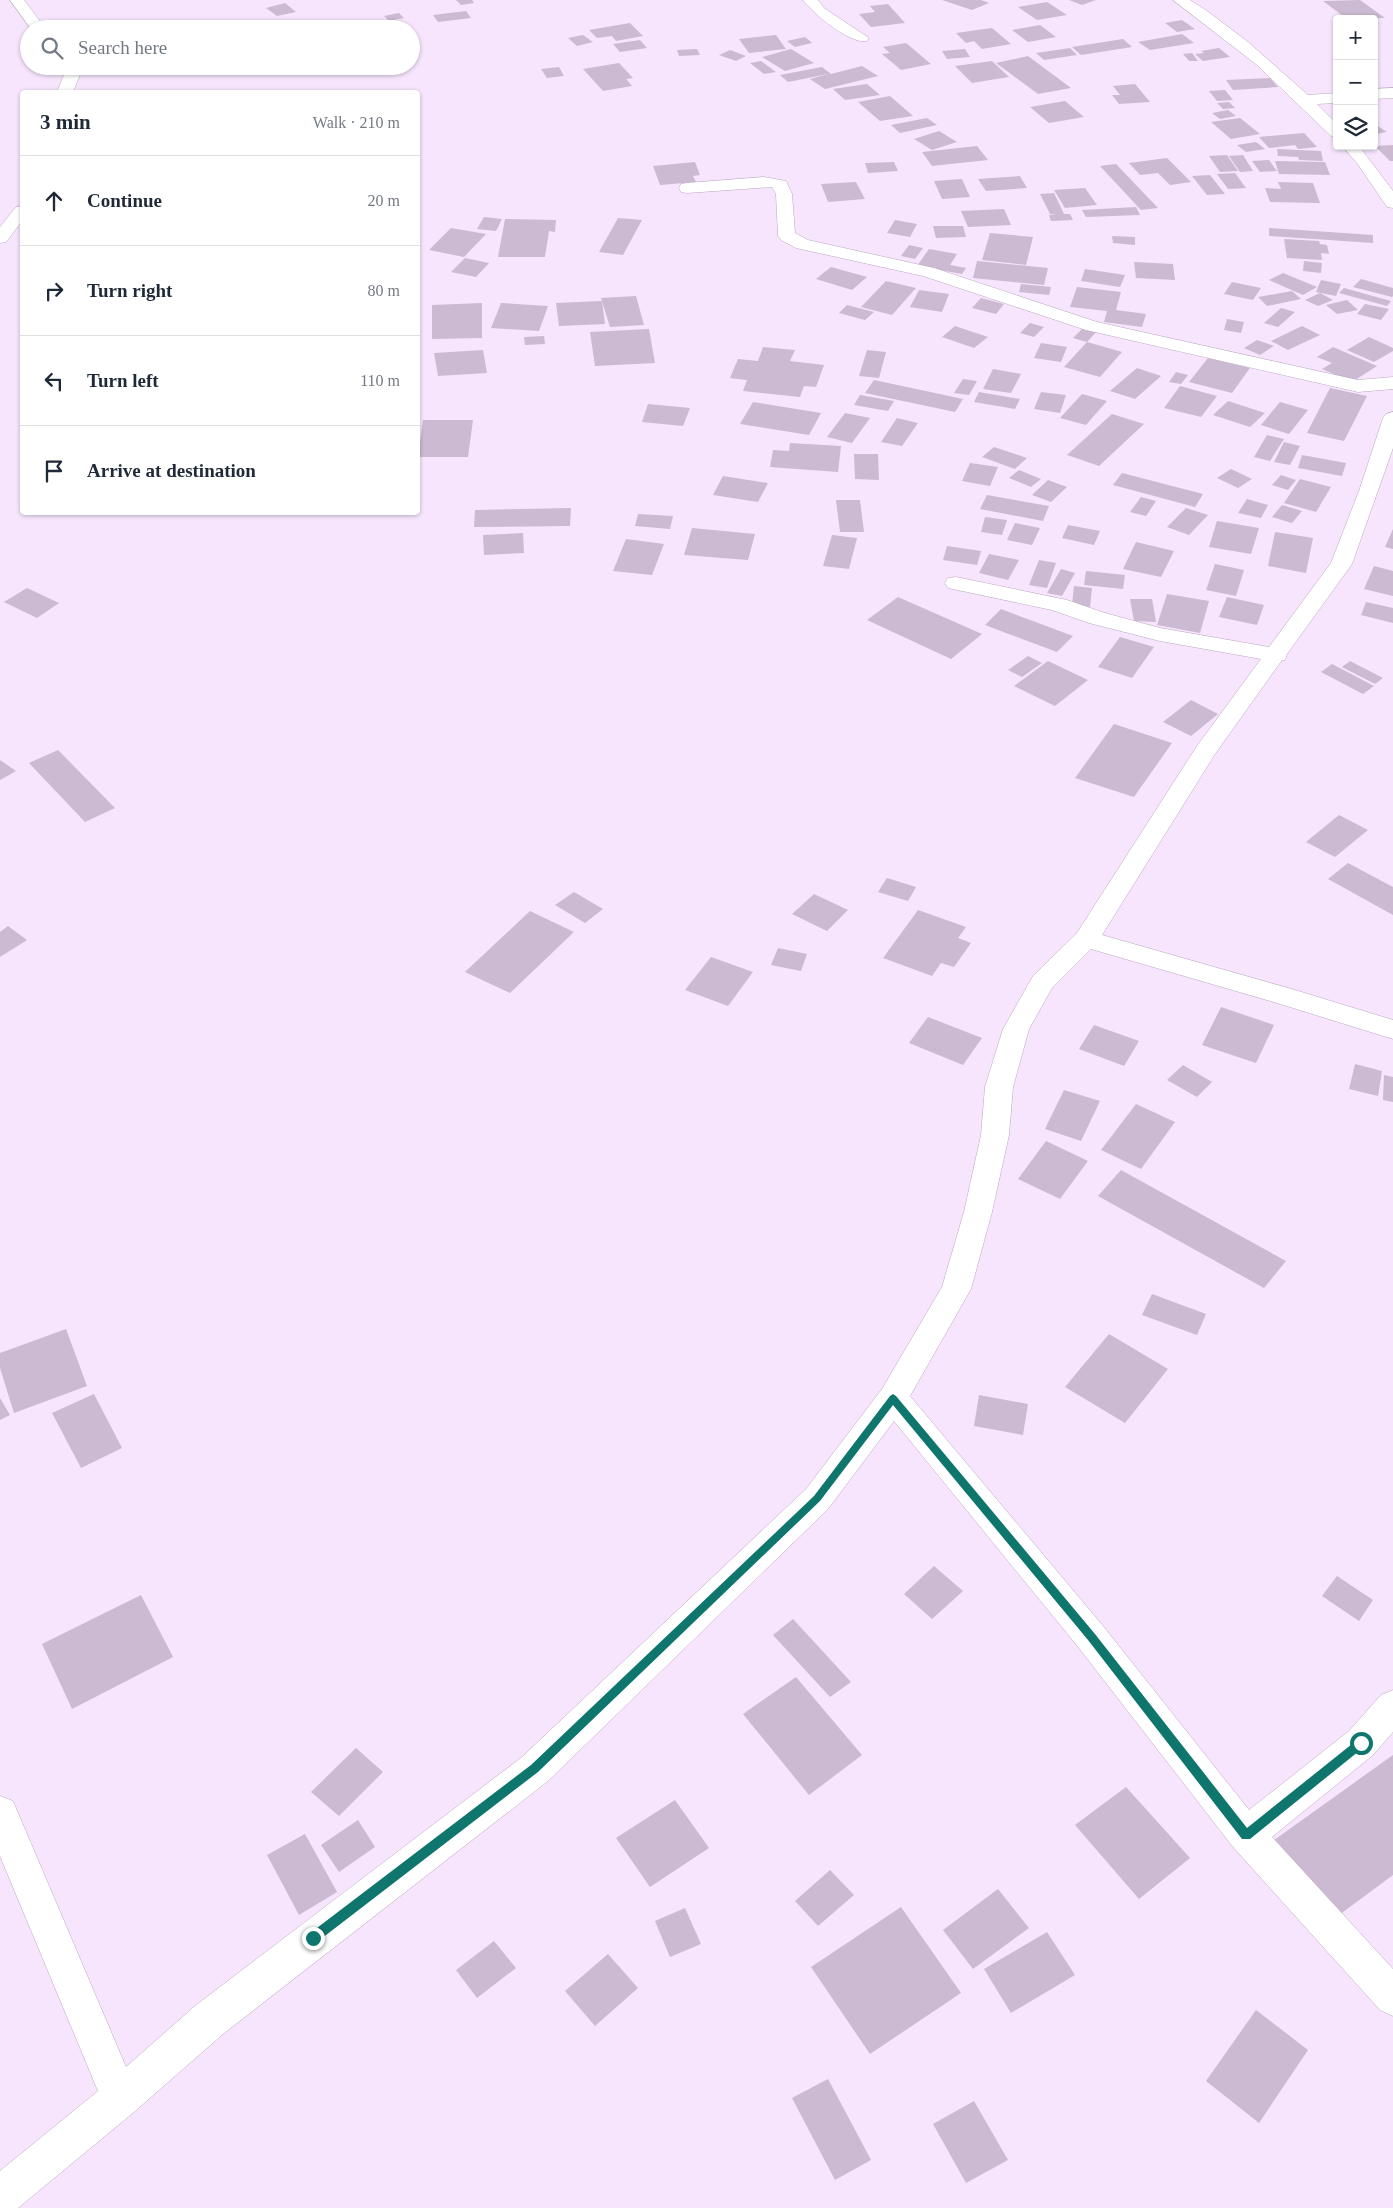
<!DOCTYPE html>
<html lang="en">
<head>
<meta charset="utf-8">
<style>
  :root { --surface:#fff; --page:#f6f6f7; --text:#1f2937; --muted:#747a83; --line:#e0e1e3 }
  body { margin:0; font-family:Georgia,serif; background:var(--page); color:var(--text) }
  .controls { position:absolute; right:15px; top:15px; display:grid; overflow:hidden; border-radius:5px; box-shadow:0 1px 4px #0004 }
  .controls button { width:45px; height:45px; display:grid; place-items:center; padding:0; border:0; border-bottom:1px solid var(--line); background:var(--surface); color:var(--text); font:25px sans-serif }
  .stop { position:absolute; width:15px; height:15px; margin:-11px; border:4px solid #0f766e; border-radius:50%; background:#fff }
  .stop.end { background:#0f766e; border-color:#fff; box-shadow:0 1px 5px #0008 }
  .list { margin:0; padding:0; list-style:none }
  h2 { display:flex; justify-content:space-between; align-items:center; height:65px; margin:0; padding:0 20px; font-size:21px }
  h2 small { font-size:16px; font-weight:400; color:var(--muted) }
  .list li { display:grid; grid-template-columns:32px 1fr auto; gap:15px; align-items:center; box-sizing:border-box; height:90px; padding:0 20px; border-top:1px solid var(--line) }
  .list b { display:block; font-size:19px; white-space:nowrap }
  .list em { font-size:16px; font-style:normal; color:var(--muted) }
  .icon { flex:none; width:28px; height:28px; fill:none; stroke:currentColor; stroke-width:2; stroke-linecap:round; stroke-linejoin:round }
  .map { position:relative; flex:none; width:1393px; height:2208px; overflow:hidden }
  .search { position:absolute; background:var(--surface); box-shadow:0 1px 4px #0004; left:20px; top:20px; width:400px; height:55px; display:flex; align-items:center; gap:12px; box-sizing:border-box; padding:0 18px; border-radius:28px; color:var(--muted); font-size:19px }
  .panel { position:absolute; background:var(--surface); box-shadow:0 1px 4px #0004; left:20px; top:90px; width:400px; height:425px; border-radius:5px }
  .map>svg:first-child { display:block }
  .building { fill:#cbbad1 }
  .lines { fill:none; stroke-linecap:round; stroke-linejoin:round }
  .minor-casing { stroke:#b9a8bf; stroke-width:1 }
  .minor { fill:#fff; fill-rule:evenodd }
  .route { fill:#0f766e }
</style>
</head>
<body>
<div class="map">
<svg width="1393" height="2208" viewBox="0 0 1393 2208">
  <rect width="100%" height="100%" fill="#f6e5fd"/>
  <!-- building -->
  <g class="building">
    <path d="M456,0H472L474,3L461,5Z"/>
    <path d="M942,0H981L989,3L972,10Z"/>
    <path d="M1069,0H1096L1082,5Z"/>
    <path d="M1360,0L1385,18L1347,19L1323,1Z"/>
    <path d="M1047,2L1067,15L1037,20L1018,7Z"/>
    <path d="M285,3L296,12L277,16L266,8Z"/>
    <path d="M888,4L905,23L871,27L859,14L875,12L870,6Z"/>
    <path d="M466,11L471,18L438,22L433,15Z"/>
    <path d="M399,13L404,18L389,21L384,16Z"/>
    <path d="M1182,20L1195,29L1177,32L1165,23Z"/>
    <path d="M630,23L643,36L616,41L612,36L597,38L589,30Z"/>
    <path d="M1040,25L1056,37L1028,42L1012,30Z"/>
    <path d="M992,28L1011,44L982,49L974,41L966,43L956,33Z"/>
    <path d="M1182,34L1194,43L1150,50L1138,42Z"/>
    <path d="M583,35L593,42L577,46L568,38Z"/>
    <path d="M776,35L786,49L749,53L739,39Z"/>
    <path d="M805,37L812,43L795,47L787,41Z"/>
    <path d="M1123,39L1132,47L1081,55L1072,47Z"/>
    <path d="M640,40L647,48L620,52L613,44Z"/>
    <path d="M906,43L931,64L901,70L882,54L890,53L883,47Z"/>
    <path d="M1070,48L1077,55L1044,60L1036,53Z"/>
    <path d="M1219,48L1230,57L1203,61L1195,54L1204,53L1201,51Z"/>
    <path d="M697,49L700,55L679,56L677,50Z"/>
    <path d="M791,49L814,63L785,71L762,57Z"/>
    <path d="M965,49L970,57L947,59L942,51Z"/>
    <path d="M730,50L746,56L736,61L719,55Z"/>
    <path d="M1192,53L1198,61H1189L1183,54Z"/>
    <path d="M1028,56L1071,88L1038,94L996,63Z"/>
    <path d="M761,61L776,72L764,74L750,63Z"/>
    <path d="M992,61L1009,77L972,83L955,66Z"/>
    <path d="M619,63L633,78L626,79L632,86L603,91L583,69Z"/>
    <path d="M862,66L878,76L825,89L810,79L828,74L788,82L780,75L822,67L831,74Z"/>
    <path d="M559,67L564,76L547,78L541,69Z"/>
    <path d="M1270,78L1278,87L1233,90L1226,80Z"/>
    <path d="M867,84L880,95L845,100L833,89Z"/>
    <path d="M1135,84L1150,102L1119,104L1112,95H1120L1113,86Z"/>
    <path d="M1225,90L1233,100L1217,101L1209,91Z"/>
    <path d="M890,96L913,116L880,121L858,102Z"/>
    <path d="M1065,101L1084,117L1049,123L1030,107Z"/>
    <path d="M1229,102L1235,108L1223,109L1217,103Z"/>
    <path d="M1228,110L1236,116L1220,119L1212,113Z"/>
    <path d="M927,118L937,125L900,133L891,125Z"/>
    <path d="M1240,118L1260,134L1231,139L1211,122Z"/>
    <path d="M1374,125H1376L1387,132L1376,134Z"/>
    <path d="M939,131L957,142L932,150L914,139Z"/>
    <path d="M1304,133L1317,147L1298,149L1295,145L1269,148L1259,137Z"/>
    <path d="M1256,142L1265,149L1246,152L1237,145Z"/>
    <path d="M1393,145V161H1390L1375,146Z"/>
    <path d="M977,146L988,160L932,166L922,152Z"/>
    <path d="M1277,149L1321,151L1323,161L1299,160L1298,157L1278,156Z"/>
    <path d="M1227,155L1238,171L1220,172L1209,156Z"/>
    <path d="M1243,155L1253,171L1240,172L1229,156Z"/>
    <path d="M1167,158L1191,182L1170,185L1158,173L1140,175L1129,163Z"/>
    <path d="M1269,160L1277,171L1260,172L1252,161Z"/>
    <path d="M1275,161L1325,162L1330,175L1279,174Z"/>
    <path d="M695,162L700,175L693,176L696,182L660,185L653,166Z"/>
    <path d="M894,162L898,171L868,173L865,163Z"/>
    <path d="M1116,164L1158,208L1141,210L1100,166Z"/>
    <path d="M1235,173L1246,188L1228,189L1217,174Z"/>
    <path d="M1210,175L1225,194L1207,195L1192,176Z"/>
    <path d="M1020,176L1027,188L986,191L978,179Z"/>
    <path d="M962,179L970,197L942,199L934,181Z"/>
    <path d="M856,182L865,199L828,202L821,184Z"/>
    <path d="M1278,182L1313,183L1320,203L1270,202L1265,188L1281,189Z"/>
    <path d="M1085,188L1097,205L1065,208L1054,190Z"/>
    <path d="M1054,193L1064,214H1070L1073,220L1051,221L1049,215L1057,214H1050L1040,194Z"/>
    <path d="M1136,207L1140,215L1086,217L1082,210Z"/>
    <path d="M1004,209L1011,225L968,227L961,211Z"/>
    <path d="M484,217L502,219L496,231L477,229Z"/>
    <path d="M618,218L642,220L623,255L599,252Z"/>
    <path d="M505,219L556,220L555,232L549,231L545,257H498Z"/>
    <path d="M895,220L917,224L910,237L887,233Z"/>
    <path d="M933,226H963L966,237L936,238Z"/>
    <path d="M451,228L486,234L464,257L429,250Z"/>
    <path d="M1269,228L1373,235V243L1269,236Z"/>
    <path d="M990,233L1033,237L1026,265L982,260Z"/>
    <path d="M1112,236L1135,237V245L1113,243Z"/>
    <path d="M1284,239L1319,241L1320,244L1327,245L1329,254L1321,253L1322,260L1287,258Z"/>
    <path d="M909,245L923,248L915,259L901,256Z"/>
    <path d="M929,249L957,254L950,265L966,268L962,274L917,266Z"/>
    <path d="M465,258L489,263L476,277L451,272Z"/>
    <path d="M977,261L1048,268L1044,285L973,278Z"/>
    <path d="M1304,261L1322,263L1321,273L1303,271Z"/>
    <path d="M1134,262L1173,264L1175,280L1136,278Z"/>
    <path d="M831,267L867,277L852,290L816,279Z"/>
    <path d="M1085,269L1125,275L1120,287L1081,281Z"/>
    <path d="M1283,273L1317,287L1303,295L1269,280Z"/>
    <path d="M1361,279L1393,288V296L1392,297L1353,287Z"/>
    <path d="M1321,280L1341,284L1336,296L1316,292Z"/>
    <path d="M886,281L916,288L892,315L861,307Z"/>
    <path d="M1232,282L1261,288L1253,300L1224,294Z"/>
    <path d="M1021,284L1051,287L1049,295L1019,292Z"/>
    <path d="M1077,287L1121,292L1116,310L1146,314L1142,327L1104,322L1107,311L1070,307Z"/>
    <path d="M1344,288L1391,301L1387,306L1339,293Z"/>
    <path d="M919,290L949,294L942,312L910,307Z"/>
    <path d="M1292,291L1301,299L1267,306L1258,297Z"/>
    <path d="M1320,293L1333,300L1318,306L1305,300Z"/>
    <path d="M636,296L644,325L610,327L601,298Z"/>
    <path d="M981,298L1004,304L996,314L972,308Z"/>
    <path d="M1347,300L1358,310L1337,314L1326,305Z"/>
    <path d="M602,301L605,324L559,326L556,303Z"/>
    <path d="M482,303V338L432,339V305Z"/>
    <path d="M501,303L548,306L539,331L491,328Z"/>
    <path d="M1365,304L1389,309L1381,320L1357,314Z"/>
    <path d="M847,305L874,312L865,320L839,313Z"/>
    <path d="M1281,308L1295,312L1278,327L1264,323Z"/>
    <path d="M1227,319L1244,322L1241,333L1224,330Z"/>
    <path d="M1030,323L1044,327L1034,337L1020,333Z"/>
    <path d="M955,326L988,337L974,348L942,337Z"/>
    <path d="M1085,326L1099,329L1087,342L1073,338Z"/>
    <path d="M1302,326L1320,335L1288,350L1271,341Z"/>
    <path d="M649,329L655,363L595,366L590,332Z"/>
    <path d="M544,336L545,344L525,345L524,337Z"/>
    <path d="M1369,337L1393,348V351L1374,362L1347,350Z"/>
    <path d="M1257,340L1274,346L1260,355L1244,348Z"/>
    <path d="M1087,342L1122,352L1100,377L1064,367Z"/>
    <path d="M1041,343L1067,347L1061,362L1034,358Z"/>
    <path d="M763,347L795,350L790,361L824,365L816,387L804,386L800,397L743,391L747,380L730,378L738,359L758,361Z"/>
    <path d="M1333,347L1377,366L1352,382L1322,369L1332,363L1317,357Z"/>
    <path d="M483,350L487,373L438,376L434,353Z"/>
    <path d="M867,350L886,352L879,378L859,376Z"/>
    <path d="M1208,358L1250,368L1232,393L1189,382Z"/>
    <path d="M1137,368L1161,376L1135,399L1110,391Z"/>
    <path d="M993,369L1021,374L1011,393L983,389Z"/>
    <path d="M1176,372L1188,375L1181,384L1169,382Z"/>
    <path d="M963,379L977,381L969,395L954,393Z"/>
    <path d="M874,380L963,399L955,412L865,393Z"/>
    <path d="M1180,386L1217,396L1201,417L1164,408Z"/>
    <path d="M1330,388L1367,396L1344,441L1307,433Z"/>
    <path d="M979,392L1020,399L1015,409L974,402Z"/>
    <path d="M1041,392L1066,395L1060,413L1034,409Z"/>
    <path d="M1082,394L1107,401L1086,425L1060,418Z"/>
    <path d="M860,395L894,401L888,411L854,405Z"/>
    <path d="M1228,401L1265,413L1250,427L1213,415Z"/>
    <path d="M753,402L821,413L809,435L740,424Z"/>
    <path d="M1280,402L1308,410L1289,434L1261,425Z"/>
    <path d="M648,404L690,408L683,426L642,422Z"/>
    <path d="M845,413L870,418L852,443L827,437Z"/>
    <path d="M1112,414L1144,424L1099,466L1067,455Z"/>
    <path d="M897,418L918,423L902,446L881,442Z"/>
    <path d="M423,420H473L468,457H418Z"/>
    <path d="M1267,435L1284,439L1270,461L1254,457Z"/>
    <path d="M1284,442L1300,446L1290,465L1274,462Z"/>
    <path d="M790,443L841,446L838,472L770,467L773,450L789,451Z"/>
    <path d="M994,447L1027,458L1015,469L982,457Z"/>
    <path d="M854,454H878L879,480L855,479Z"/>
    <path d="M1302,455L1346,463L1342,476L1298,468Z"/>
    <path d="M970,463L998,467L990,486L962,481Z"/>
    <path d="M1231,469L1252,479L1238,488L1217,478Z"/>
    <path d="M1019,470L1041,479L1031,487L1009,478Z"/>
    <path d="M1122,473L1203,494L1195,507L1113,485Z"/>
    <path d="M1281,475L1296,480L1288,490L1272,485Z"/>
    <path d="M723,476L768,483L758,502L713,495Z"/>
    <path d="M1300,479L1331,487L1316,512L1284,503Z"/>
    <path d="M1048,480L1067,487L1051,502L1032,495Z"/>
    <path d="M987,495L1049,506L1043,521L980,509Z"/>
    <path d="M1141,497L1156,501L1146,516L1130,512Z"/>
    <path d="M1247,499L1268,505L1261,518L1238,513Z"/>
    <path d="M836,500H860L864,532H840Z"/>
    <path d="M1282,505L1302,511L1292,523L1272,517Z"/>
    <path d="M571,508L570,526L474,527L475,510Z"/>
    <path d="M1186,508L1208,515L1189,535L1167,527Z"/>
    <path d="M638,514L673,516L670,529L635,526Z"/>
    <path d="M985,517L1007,520L1002,535L981,532Z"/>
    <path d="M1217,521L1259,528L1251,554L1209,547Z"/>
    <path d="M1015,523L1040,528L1032,545L1007,540Z"/>
    <path d="M1068,525L1100,531L1094,545L1062,538Z"/>
    <path d="M692,528L755,534L748,560L684,555Z"/>
    <path d="M1393,529V549L1385,547Z"/>
    <path d="M1275,532L1313,538L1306,573L1268,566Z"/>
    <path d="M523,533L524,553L484,555L483,535Z"/>
    <path d="M832,535L857,538L849,569L823,566Z"/>
    <path d="M626,539L664,544L652,575L613,571Z"/>
    <path d="M1136,542L1174,551L1161,577L1123,569Z"/>
    <path d="M947,546L981,551L977,565L943,560Z"/>
    <path d="M989,554L1019,560L1008,580L979,573Z"/>
    <path d="M1039,560L1056,563L1047,588L1029,585Z"/>
    <path d="M1215,564L1244,570L1236,596L1206,590Z"/>
    <path d="M1374,566L1393,571V596L1364,589Z"/>
    <path d="M1061,569L1075,573L1062,596L1047,593Z"/>
    <path d="M1086,571L1125,575L1123,589L1084,585Z"/>
    <path d="M1074,586L1092,588L1090,607L1072,605Z"/>
    <path d="M27,588L59,603L37,618L4,602Z"/>
    <path d="M1167,594L1209,601L1200,633L1157,625Z"/>
    <path d="M898,597L982,634L951,659L867,620Z"/>
    <path d="M1227,597L1264,605L1257,625L1219,617Z"/>
    <path d="M1130,599H1152L1156,622L1134,621Z"/>
    <path d="M1366,602L1393,608V623L1361,615Z"/>
    <path d="M1001,609L1073,636L1057,652L985,625Z"/>
    <path d="M1120,637L1154,647L1132,678L1098,667Z"/>
    <path d="M1028,656L1042,663L1022,677L1008,670Z"/>
    <path d="M1048,661L1088,680L1055,706L1014,686Z"/>
    <path d="M1350,661L1383,678L1375,684L1342,667Z"/>
    <path d="M1332,664L1374,686L1363,694L1321,672Z"/>
    <path d="M1191,700L1218,714L1191,736L1163,722Z"/>
    <path d="M1114,724L1172,743L1134,797L1075,778Z"/>
    <path d="M58,750L115,808L85,822L29,763Z"/>
    <path d="M0,760L16,771L0,780Z"/>
    <path d="M1339,815L1368,830L1335,857L1306,842Z"/>
    <path d="M1348,863L1393,887V915L1328,879Z"/>
    <path d="M887,878L916,887L908,901L878,892Z"/>
    <path d="M574,892L603,909L585,923L555,905Z"/>
    <path d="M814,894L848,910L827,931L792,914Z"/>
    <path d="M918,910L966,927L958,938L971,943L954,967L941,963L932,976L883,958Z"/>
    <path d="M530,911L574,932L510,993L465,972Z"/>
    <path d="M8,926L27,940L0,957V932Z"/>
    <path d="M778,948L807,954L801,971L771,965Z"/>
    <path d="M711,957L753,972L728,1006L685,990Z"/>
    <path d="M1221,1007L1274,1025L1256,1063L1202,1045Z"/>
    <path d="M928,1017L982,1038L963,1065L909,1043Z"/>
    <path d="M1094,1025L1139,1041L1124,1066L1079,1049Z"/>
    <path d="M1355,1064L1382,1071L1378,1096L1349,1089Z"/>
    <path d="M1183,1065L1212,1082L1197,1097L1167,1080Z"/>
    <path d="M1384,1075L1393,1077V1102L1383,1100Z"/>
    <path d="M1064,1090L1100,1101L1081,1141L1045,1129Z"/>
    <path d="M1136,1104L1175,1122L1141,1169L1101,1150Z"/>
    <path d="M1046,1141L1088,1161L1060,1199L1018,1179Z"/>
    <path d="M1121,1170L1286,1261L1264,1288L1098,1196Z"/>
    <path d="M1152,1294L1206,1314L1197,1335L1142,1315Z"/>
    <path d="M66,1329L87,1386L14,1413L0,1368V1353Z"/>
    <path d="M1109,1334L1168,1369L1125,1423L1065,1387Z"/>
    <path d="M94,1394L122,1448L81,1468L52,1413Z"/>
    <path d="M979,1395L1028,1404L1023,1435L974,1426Z"/>
    <path d="M0,1398L10,1415L0,1420Z"/>
    <path d="M934,1566L963,1591L932,1619L904,1594Z"/>
    <path d="M1337,1576L1373,1600L1359,1621L1322,1596Z"/>
    <path d="M141,1595L173,1657L72,1709L42,1644Z"/>
    <path d="M793,1619L851,1682L830,1697L773,1635Z"/>
    <path d="M796,1677L862,1755L809,1795L743,1714Z"/>
    <path d="M356,1748L383,1772L339,1816L311,1792Z"/>
    <path d="M1393,1755V1875L1335,1918L1270,1843Z"/>
    <path d="M1126,1787L1190,1858L1139,1899L1075,1825Z"/>
    <path d="M675,1800L709,1848L650,1887L616,1838Z"/>
    <path d="M358,1820L375,1847L339,1872L321,1845Z"/>
    <path d="M305,1834L337,1892L299,1915L267,1855Z"/>
    <path d="M830,1870L854,1895L818,1926L795,1901Z"/>
    <path d="M998,1889L1029,1928L973,1969L943,1930Z"/>
    <path d="M901,1907L961,1993L870,2054L811,1967Z"/>
    <path d="M685,1908L701,1944L670,1957L655,1921Z"/>
    <path d="M1047,1932L1075,1975L1011,2013L984,1969Z"/>
    <path d="M494,1941L516,1968L477,1998L456,1970Z"/>
    <path d="M608,1954L638,1988L595,2026L565,1991Z"/>
    <path d="M1256,2010L1308,2050L1259,2123L1206,2081Z"/>
    <path d="M828,2079L871,2160L835,2180L792,2098Z"/>
    <path d="M974,2101L1008,2160L966,2183L933,2124Z"/>
  </g>
  <g class="lines">
    <defs>
      <g id="minor">
        <path d="M10,0H24L46,29H31Z"/>
        <path d="M803,0H818L824,8L869,38L867,41C851,45 812,13 803,0Z"/>
        <path d="M1173,0H1190L1207,11L1248,42L1308,95L1337,93V103L1317,104L1337,124V138L1331,136L1257,65Z"/>
        <path d="M62,66H77L81,72L73,92H57L65,72Z"/>
        <path d="M1393,88V98L1374,99V89Z"/>
        <path d="M1342,146H1359L1393,191V208L1387,207L1357,163Z"/>
        <path d="M764,177L786,181L792,194L795,233L808,240L934,268L1097,322L1358,380L1393,377V389L1358,392L1086,330L923,276L796,248L781,240L778,236L776,194L772,187L687,193L681,192L679,188L681,184L687,183Z"/>
        <path d="M22,206V221L6,242L0,243V227L16,207Z"/>
        <path d="M1393,412V448L1352,564L1287,654L1285,660H1282L1215,754L1102,935L1295,990L1393,1020V1039L1277,1003L1091,949L1052,988L1029,1029L1013,1087L1009,1135L992,1212L971,1289L910,1396L1103,1626L1249,1810L1349,1731L1381,1695L1393,1690V1732L1373,1755L1272,1837L1393,1969V2016L1380,2010L1233,1847L1079,1648L894,1421L828,1509L548,1781L223,2034L134,2112L18,2208H0V2171L98,2091L0,1856V1796L13,1801L126,2067L195,2006L522,1757L806,1489L882,1389L942,1287L964,1212L981,1135L985,1087L1003,1029L1033,976L1077,933L1197,746L1261,659L1160,641L1089,623L1052,610L948,588L945,583L948,578L956,577L1067,600L1105,613L1160,628L1269,647L1331,563L1359,491L1383,418L1386,414Z"/>
      </g>
    </defs>
    <!-- minor casing -->
    <use href="#minor" class="minor-casing"/>
    <!-- minor -->
    <use href="#minor" class="minor"/>
  </g>
  <!-- route -->
  <path class="route" d="M893,1394L896,1396L1095,1634L1247,1828L1357,1740H1364V1747L1250,1839H1242L1088,1640L893,1405L820,1501L538,1772L317,1942L313,1944L309,1942L307,1938L309,1934L531,1765L814,1496L890,1396Z"/>
</svg>
<div class="controls">
<button>+</button>
<button>−</button>
<button><svg class="icon" aria-label="layers" viewBox="0 0 24 24"><path d="M12 4l9 5-9 5-9-5zM3 14l9 5 9-5"/></svg></button>
</div>
<div class="stop" style="left:1361px;top:1743px"></div>
<div class="stop end" style="left:313px;top:1938px"></div>
<div class="search"><svg class="icon" aria-label="search" viewBox="0 0 24 24"><circle cx="10" cy="10" r="6"/><path d="M15 15l6 6"/></svg>Search here</div>
<section class="panel">
<h2>3 min<small>Walk · 210 m</small></h2>
<ul class="list">
<li><svg class="icon" aria-label="ahead" viewBox="0 0 24 24"><path d="M12 20V5M6 11l6-6 6 6"/></svg><div><b>Continue</b></div><em>20 m</em></li>
<li><svg class="icon" aria-label="right" viewBox="0 0 24 24"><path d="M7 20v-9h11M14 6l5 5-5 5"/></svg><div><b>Turn right</b></div><em>80 m</em></li>
<li><svg class="icon" aria-label="left" viewBox="0 0 24 24"><path d="M17 20v-9H6M10 6l-5 5 5 5"/></svg><div><b>Turn left</b></div><em>110 m</em></li>
<li><svg class="icon" aria-label="arrive" viewBox="0 0 24 24"><path d="M6 21V4h12l-3 4 3 4H6"/></svg><div><b>Arrive at destination</b></div></li>
</ul>
</section>
</div>
</body>
</html>
